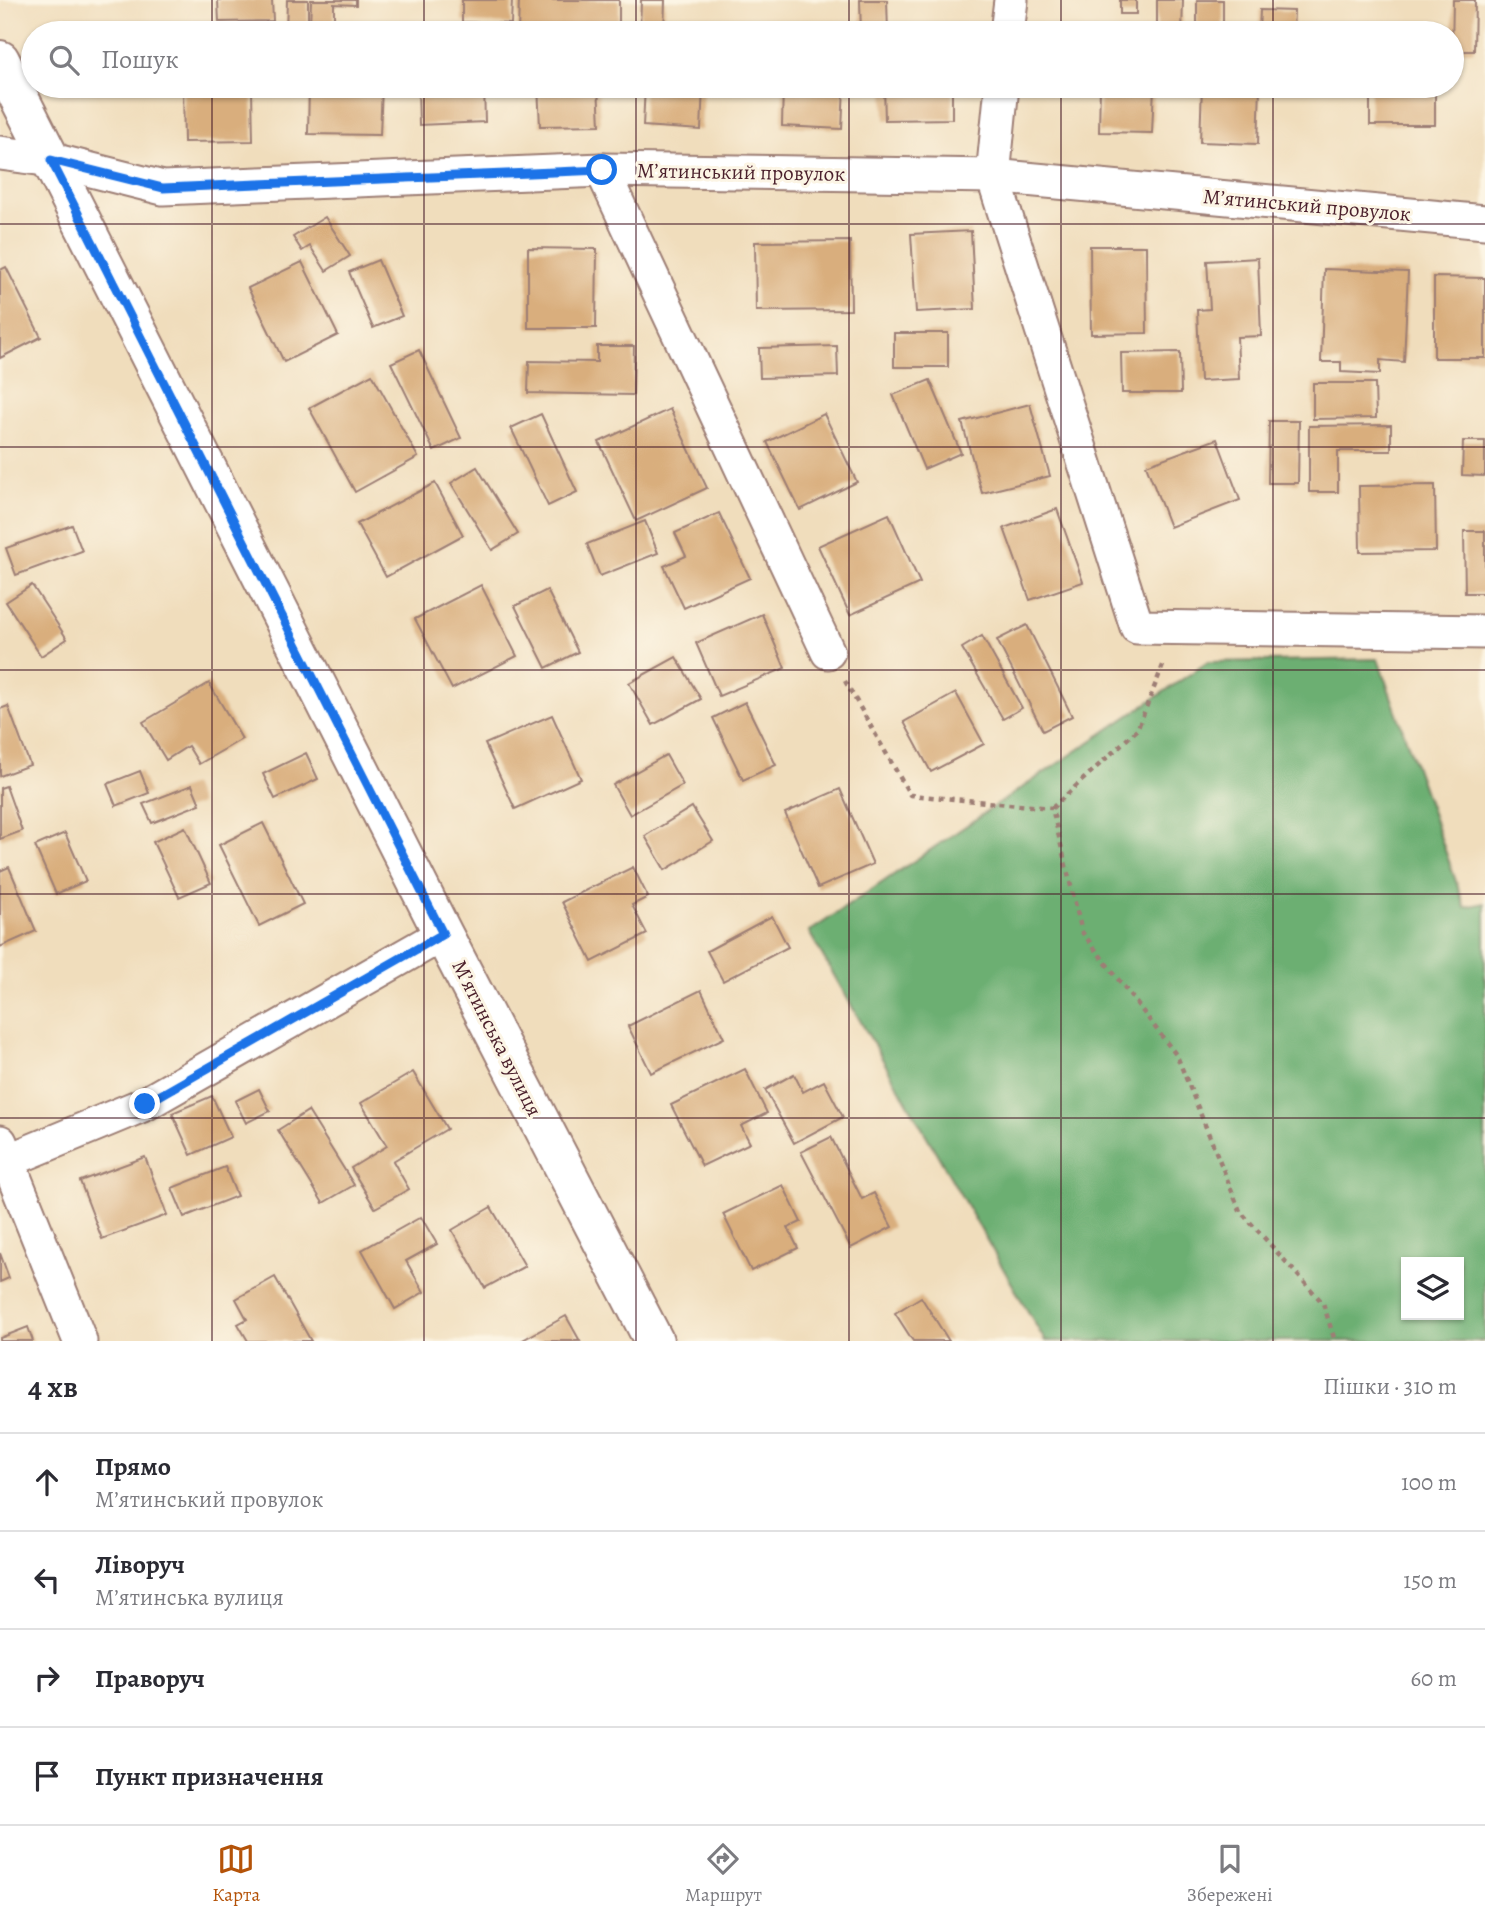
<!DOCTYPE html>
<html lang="uk">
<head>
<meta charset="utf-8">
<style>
  :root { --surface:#fff; --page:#f2f2f3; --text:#2b2b33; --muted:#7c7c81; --line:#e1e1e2; --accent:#b45309 }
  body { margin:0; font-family:Alegreya,serif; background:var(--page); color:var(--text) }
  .controls { position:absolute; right:21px; bottom:21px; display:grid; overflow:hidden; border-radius:0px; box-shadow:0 2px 5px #0004 }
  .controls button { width:63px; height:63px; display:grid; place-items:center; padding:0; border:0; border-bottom:2px solid var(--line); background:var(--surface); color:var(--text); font:35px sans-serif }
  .stop { position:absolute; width:21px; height:21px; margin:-16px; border:5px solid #1a73e8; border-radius:50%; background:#fff }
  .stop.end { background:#1a73e8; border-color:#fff; box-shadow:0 2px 7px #0008 }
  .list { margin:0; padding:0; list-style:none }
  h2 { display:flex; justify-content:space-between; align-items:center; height:91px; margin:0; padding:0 28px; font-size:30px }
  h2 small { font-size:23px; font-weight:400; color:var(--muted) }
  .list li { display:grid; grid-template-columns:46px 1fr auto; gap:21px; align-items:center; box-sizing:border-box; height:98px; padding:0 28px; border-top:2px solid var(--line) }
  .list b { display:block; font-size:26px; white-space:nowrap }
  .list p { margin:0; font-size:23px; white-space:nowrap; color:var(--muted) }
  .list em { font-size:23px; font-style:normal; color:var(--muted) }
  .icon { flex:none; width:38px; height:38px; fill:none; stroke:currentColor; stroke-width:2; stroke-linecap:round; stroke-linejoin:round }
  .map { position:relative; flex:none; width:1485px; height:1341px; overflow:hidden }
  .search { position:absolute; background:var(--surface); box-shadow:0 2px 5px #0004; left:21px; right:21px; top:21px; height:77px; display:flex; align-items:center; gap:18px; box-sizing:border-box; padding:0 24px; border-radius:38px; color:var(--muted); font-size:26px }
  .sheet { height:483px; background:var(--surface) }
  nav { display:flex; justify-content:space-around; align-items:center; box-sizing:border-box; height:98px; border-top:2px solid var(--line); background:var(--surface); font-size:19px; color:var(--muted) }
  nav a { display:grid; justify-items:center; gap:4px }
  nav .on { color:var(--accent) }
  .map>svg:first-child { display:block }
  .forest { fill:#6caf72; stroke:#5b674e; stroke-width:2; fill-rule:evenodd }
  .building { fill:#d9ae7d }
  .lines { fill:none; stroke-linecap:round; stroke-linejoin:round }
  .street-casing { stroke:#9d7e74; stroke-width:37 }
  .secondary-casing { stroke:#9d7e74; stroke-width:42 }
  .path { stroke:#9d7e74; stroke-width:4.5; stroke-dasharray:5 5; stroke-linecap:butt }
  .street { stroke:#fff; stroke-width:33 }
  .secondary { stroke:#fff; stroke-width:38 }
  .route { stroke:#1a73e8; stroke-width:9 }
  .grid { fill:none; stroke:#4a1f2b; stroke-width:2; stroke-opacity:0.55 }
  .labels { text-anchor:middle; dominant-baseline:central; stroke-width:6; stroke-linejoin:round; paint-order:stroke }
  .street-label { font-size:21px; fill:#4a1f2b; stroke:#fcf5e5 }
</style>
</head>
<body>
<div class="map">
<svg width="1485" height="1341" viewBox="0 0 1485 1341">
  <rect width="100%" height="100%" fill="#fcf5e5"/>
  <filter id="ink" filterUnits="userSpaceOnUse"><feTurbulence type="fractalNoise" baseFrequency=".0143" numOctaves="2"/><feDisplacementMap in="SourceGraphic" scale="14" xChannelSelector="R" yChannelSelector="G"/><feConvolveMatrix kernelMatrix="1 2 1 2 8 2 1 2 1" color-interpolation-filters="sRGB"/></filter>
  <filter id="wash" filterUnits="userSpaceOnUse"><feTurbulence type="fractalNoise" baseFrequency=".00686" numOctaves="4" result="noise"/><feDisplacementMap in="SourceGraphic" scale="28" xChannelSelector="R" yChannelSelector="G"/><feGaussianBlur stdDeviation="1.57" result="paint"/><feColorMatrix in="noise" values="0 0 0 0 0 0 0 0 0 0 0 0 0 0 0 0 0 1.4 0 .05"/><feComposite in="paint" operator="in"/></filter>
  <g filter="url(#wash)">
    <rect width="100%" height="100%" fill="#f0ddbc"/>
    <!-- forest -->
    <path class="forest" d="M1378,659L1465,907L1485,903V1341H1045L809,932L1208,662ZM1406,1262H1459V1315H1406Z"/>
    <g id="blocks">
      <!-- building -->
      <g class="building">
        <path d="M218,0H272L273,21L219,22Z"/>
        <path d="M287,0H308V33H286Z"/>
        <path d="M311,0H356V5L334,4V27L310,26Z"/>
        <path d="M462,0H512L511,24L462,22Z"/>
        <path d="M519,0H619V33H518Z"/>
        <path d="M641,0H665L664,33H640Z"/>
        <path d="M860,0H887L888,33H861Z"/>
        <rect x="1120" y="0" width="16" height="14"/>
        <path d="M1157,0H1183L1182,33H1157Z"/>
        <rect x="1197" y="0" width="26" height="33"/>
        <path d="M1453,0H1475L1474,51H1452Z"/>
        <path d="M1260,10L1294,11L1293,33H1259Z"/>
        <path d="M183,86H231V91L252,90L253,141L184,142Z"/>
        <path d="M309,86H382L380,135L308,134Z"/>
        <path d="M418,86H484L485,122L419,125Z"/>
        <path d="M538,86H598L600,125L540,126Z"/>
        <path d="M645,86H703L701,130L643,126Z"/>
        <path d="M783,86H844L842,129L782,126Z"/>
        <path d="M884,86H952V119L885,120Z"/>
        <path d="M1100,86H1154L1152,133L1099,132Z"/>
        <path d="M1202,86H1260L1258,144L1200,142Z"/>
        <rect x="1370" y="86" width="65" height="39"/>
        <path d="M325,217L350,256L326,271L310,246L302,251L293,237Z"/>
        <path d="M971,231L975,309L916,312L911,234Z"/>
        <path d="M850,241L851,310L756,311L755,242Z"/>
        <path d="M1090,246H1146L1147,333L1091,334Z"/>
        <path d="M528,248L597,249L596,328H528Z"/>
        <path d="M1258,258L1261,336L1237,337L1239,379L1200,381L1197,310L1210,309L1207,261Z"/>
        <path d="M378,260L402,316L373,328L349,272Z"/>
        <path d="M302,262L338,335L284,362L248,288Z"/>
        <path d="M6,267L41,337L0,358V270Z"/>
        <path d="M1324,269L1408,272L1404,362L1380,360V374L1341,372V362H1321Z"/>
        <path d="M1434,277L1485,278V358H1434Z"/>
        <rect x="894" y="333" width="54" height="34"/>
        <path d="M597,346H634L633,395L528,393L529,361L597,362Z"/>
        <path d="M837,346L838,376L760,378L759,348Z"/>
        <path d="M419,350L461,438L434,451L391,363Z"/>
        <path d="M1180,352L1181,393H1122L1121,353Z"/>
        <path d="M372,374L418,457L355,492L309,408Z"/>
        <path d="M930,380L961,453L924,469L893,395Z"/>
        <path d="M1313,383H1375L1376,418L1313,419Z"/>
        <path d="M1030,404L1050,476L982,493L962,422Z"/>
        <path d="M670,409L707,488L636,521L599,442Z"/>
        <path d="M541,414L577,492L548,506L511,428Z"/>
        <path d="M824,414L857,482L800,510L767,442Z"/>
        <path d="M1269,421H1299L1298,483H1268Z"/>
        <path d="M1391,425V451H1338V492H1309V426Z"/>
        <path d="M1217,439L1240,500L1170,527L1146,465Z"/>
        <path d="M1463,441H1485V476L1462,475Z"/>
        <path d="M477,467L518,534L492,550L451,483Z"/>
        <path d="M435,483L463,535L386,577L357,524Z"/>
        <path d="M1435,485L1436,551L1360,552L1359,486Z"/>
        <path d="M1057,509L1083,582L1030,600L1004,528Z"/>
        <path d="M719,513L750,578L684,608L664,566L686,556L675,533Z"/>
        <path d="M889,514L920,583L850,615L818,546Z"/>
        <path d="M645,521L658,553L600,576L587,544Z"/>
        <path d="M72,525L82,551L16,575L6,548Z"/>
        <path d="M1464,531H1485V593H1465Z"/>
        <path d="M32,585L67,639L41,656L6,602Z"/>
        <path d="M481,585L517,656L452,689L415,619Z"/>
        <path d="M547,590L578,652L546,668L515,606Z"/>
        <path d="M762,614L785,668L719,696L696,643Z"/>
        <path d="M1027,625L1072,716L1043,731L997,640Z"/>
        <path d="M982,636L1022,708L1003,719L962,648Z"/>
        <path d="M676,657L701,699L653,725L629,683Z"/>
        <path d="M209,683L242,739L199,764L188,746L166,760L143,722Z"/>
        <path d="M956,693L984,744L931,772L904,722Z"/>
        <path d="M745,702L776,765L743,780L713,718Z"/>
        <path d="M8,706L30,765L0,776V709Z"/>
        <path d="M552,715L581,779L515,809L485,744Z"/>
        <path d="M306,753L318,779L275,799L263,774Z"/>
        <path d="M666,755L683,785L630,815L613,785Z"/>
        <path d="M140,771L149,793L116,806L107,784Z"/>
        <path d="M192,785L200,804L152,823L143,804Z"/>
        <path d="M6,786L22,831L0,839V788Z"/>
        <path d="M840,789L873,864L818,888L785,813Z"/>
        <path d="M692,807L713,841L665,870L645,836Z"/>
        <path d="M263,823L303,904L259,926L219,845Z"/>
        <path d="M185,827L211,883L179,897L153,842Z"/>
        <path d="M65,833L86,881L56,894L35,846Z"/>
        <path d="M9,867L36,931L0,947V871Z"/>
        <path d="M633,867L648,897L632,905L647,934L592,962L562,902Z"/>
        <path d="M772,916L788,947L723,981L707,951Z"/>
        <path d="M701,990L724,1038L651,1073L628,1026Z"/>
        <path d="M745,1069L767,1113L741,1126L750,1143L702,1166L671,1105Z"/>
        <path d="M413,1072L447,1129L393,1161L409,1189L375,1208L351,1168L387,1146L361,1103Z"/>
        <path d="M794,1074L803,1092L824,1081L843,1117L794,1143L765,1090Z"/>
        <path d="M259,1089L270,1111L246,1123L235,1101Z"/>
        <path d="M212,1096L231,1137L191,1155L172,1113Z"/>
        <path d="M308,1111L354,1185L323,1203L278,1130Z"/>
        <path d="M831,1137L862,1199L874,1193L892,1227L851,1248L801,1152Z"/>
        <path d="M145,1157L167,1215L102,1239L80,1181Z"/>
        <path d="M225,1167L237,1196L184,1217L172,1188Z"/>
        <path d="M783,1185L801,1222L788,1228L798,1248L751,1271L723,1214Z"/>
        <path d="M491,1207L525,1266L485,1288L452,1230Z"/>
        <path d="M421,1217L437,1244L406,1261L424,1292L395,1309L362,1250Z"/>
        <path d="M0,1253L9,1278L0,1282Z"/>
        <path d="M275,1277L311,1341H248L238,1324L247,1319L236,1299Z"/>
        <path d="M921,1297L949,1341H913L895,1313Z"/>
        <path d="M566,1316L580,1341H521Z"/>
        <path d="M28,1327L33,1341H0V1338Z"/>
      </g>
    </g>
  </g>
  <g filter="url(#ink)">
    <use href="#blocks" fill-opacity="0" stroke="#9d7e74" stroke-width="2"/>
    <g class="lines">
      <defs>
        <g id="street">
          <path d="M1007,33L1011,0"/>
          <path d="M1002,86L993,176L1137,627L1485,632"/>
          <path d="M0,153L52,160L163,188L602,170L993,176L1485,222"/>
          <path d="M602,170L828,652"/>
          <path d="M0,1142L80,1341"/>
          <path d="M0,1164L145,1104L443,934"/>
        </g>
        <path id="secondary" d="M0,60L443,934L654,1341"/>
      </defs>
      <!-- street casing -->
      <use href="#street" class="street-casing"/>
      <!-- secondary casing -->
      <use href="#secondary" class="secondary-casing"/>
      <!-- path -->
      <g class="path">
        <path d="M845,681L910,795L1052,808L1082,932L1177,1056L1240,1211L1323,1303L1335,1341"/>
        <path d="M1052,808L1137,730L1164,663"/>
      </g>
      <!-- street -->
      <use href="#street" class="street"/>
      <!-- secondary -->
      <use href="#secondary" class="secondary"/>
    </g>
  </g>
  <g class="lines" filter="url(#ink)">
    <!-- route -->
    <path class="route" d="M145,1104L443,934L51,160L163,188L602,170"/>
  </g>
  <!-- grid -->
  <path class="grid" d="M212,0V33M424,0V33M636,0V33M849,0V33M1061,0V33M1273,0V33M212,86V1341M424,86V1341M636,86V1341M849,86V1341M1061,86V1341M1273,86V1341M0,224H1485M0,447H1485M0,670H1485M0,894H1485M0,1118H1485"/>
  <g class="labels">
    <!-- street labels -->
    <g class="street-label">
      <text transform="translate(741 172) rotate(1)">Мʼятинський провулок</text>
      <text transform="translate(1307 205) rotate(5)">Мʼятинський провулок</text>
      <text transform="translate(497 1038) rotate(63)">Мʼятинська вулиця</text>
    </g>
  </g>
</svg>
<div class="controls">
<button><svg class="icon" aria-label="layers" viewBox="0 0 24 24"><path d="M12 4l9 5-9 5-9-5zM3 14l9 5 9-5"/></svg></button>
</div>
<div class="stop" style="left:602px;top:170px"></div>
<div class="stop end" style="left:145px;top:1104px"></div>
<div class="search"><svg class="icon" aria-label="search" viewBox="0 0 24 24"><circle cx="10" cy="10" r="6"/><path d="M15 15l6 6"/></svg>Пошук</div>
</div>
<section class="sheet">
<h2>4 хв<small>Пішки · 310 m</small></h2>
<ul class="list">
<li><svg class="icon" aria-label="ahead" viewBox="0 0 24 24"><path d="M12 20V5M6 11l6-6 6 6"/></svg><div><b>Прямо</b><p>Мʼятинський провулок</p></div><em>100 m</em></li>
<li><svg class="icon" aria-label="left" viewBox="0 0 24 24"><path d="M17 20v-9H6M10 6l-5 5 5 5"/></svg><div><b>Ліворуч</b><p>Мʼятинська вулиця</p></div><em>150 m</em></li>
<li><svg class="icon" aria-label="right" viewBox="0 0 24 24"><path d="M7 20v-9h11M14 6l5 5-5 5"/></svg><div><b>Праворуч</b></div><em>60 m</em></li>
<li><svg class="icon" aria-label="arrive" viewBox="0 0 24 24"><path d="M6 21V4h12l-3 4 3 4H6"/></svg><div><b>Пункт призначення</b></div></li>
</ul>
</section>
<nav>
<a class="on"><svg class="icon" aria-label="map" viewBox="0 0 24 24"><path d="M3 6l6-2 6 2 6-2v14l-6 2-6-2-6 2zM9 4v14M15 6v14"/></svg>Карта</a>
<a><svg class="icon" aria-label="directions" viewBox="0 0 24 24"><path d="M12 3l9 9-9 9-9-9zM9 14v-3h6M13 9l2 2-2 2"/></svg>Маршрут</a>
<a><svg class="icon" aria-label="saved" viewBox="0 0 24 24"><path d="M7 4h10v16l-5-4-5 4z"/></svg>Збережені</a>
</nav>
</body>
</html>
